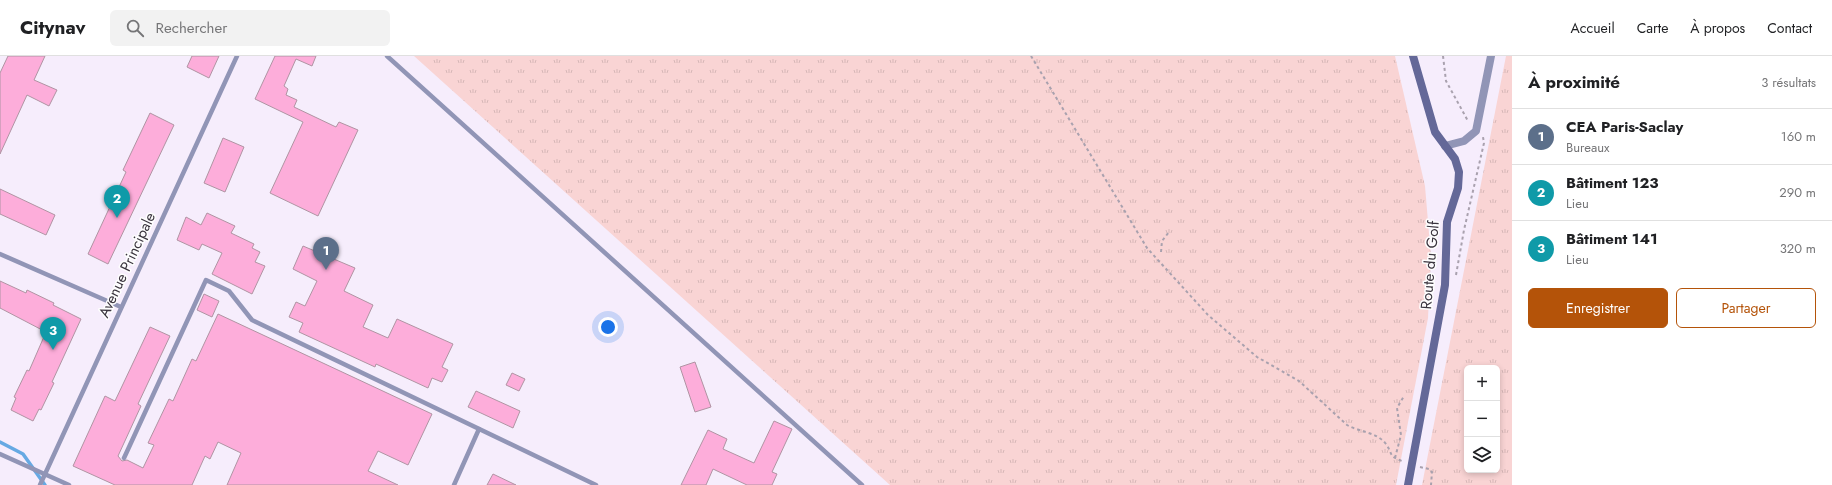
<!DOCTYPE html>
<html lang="fr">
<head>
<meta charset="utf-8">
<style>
  :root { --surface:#fff; --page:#f2f2f2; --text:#202124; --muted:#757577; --line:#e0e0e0; --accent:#b45309 }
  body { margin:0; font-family:Jost,sans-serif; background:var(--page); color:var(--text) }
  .controls { position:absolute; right:12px; bottom:12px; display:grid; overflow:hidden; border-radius:6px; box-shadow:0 2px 6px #0003 }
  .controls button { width:36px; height:36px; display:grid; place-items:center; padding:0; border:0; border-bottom:1px solid var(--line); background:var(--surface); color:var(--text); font:20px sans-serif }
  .you { position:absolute; left:608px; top:271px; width:14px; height:14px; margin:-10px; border:3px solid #fff; border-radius:50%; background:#1a73e8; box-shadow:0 0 0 6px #1a73e833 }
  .badge { display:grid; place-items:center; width:26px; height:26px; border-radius:50%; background:var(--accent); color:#fff; font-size:13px; font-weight:700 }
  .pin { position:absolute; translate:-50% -33px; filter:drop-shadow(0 1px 2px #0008) }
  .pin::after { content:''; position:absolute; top:21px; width:14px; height:12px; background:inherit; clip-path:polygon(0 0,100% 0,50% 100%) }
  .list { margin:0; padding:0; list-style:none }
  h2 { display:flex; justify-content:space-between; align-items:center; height:52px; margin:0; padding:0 16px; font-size:17px }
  h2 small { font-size:13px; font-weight:400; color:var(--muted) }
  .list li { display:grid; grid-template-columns:26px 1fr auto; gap:12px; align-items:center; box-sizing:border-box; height:56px; padding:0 16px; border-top:1px solid var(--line) }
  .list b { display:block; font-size:15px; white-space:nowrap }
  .list p { margin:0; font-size:13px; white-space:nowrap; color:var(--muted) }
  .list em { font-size:13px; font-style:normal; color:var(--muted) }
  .actions { display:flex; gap:8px; padding:12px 16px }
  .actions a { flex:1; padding:9px 0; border:1px solid var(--accent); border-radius:6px; text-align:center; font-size:14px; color:var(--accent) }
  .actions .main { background:var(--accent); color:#fff }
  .icon { flex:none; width:22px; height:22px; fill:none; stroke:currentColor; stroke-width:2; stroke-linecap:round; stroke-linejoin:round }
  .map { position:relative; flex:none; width:1512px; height:429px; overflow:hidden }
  header { display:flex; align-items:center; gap:24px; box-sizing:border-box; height:56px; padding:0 20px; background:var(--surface); border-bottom:1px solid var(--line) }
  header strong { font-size:19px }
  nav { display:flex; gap:22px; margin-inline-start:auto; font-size:14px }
  .search { width:280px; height:36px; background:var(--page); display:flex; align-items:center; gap:10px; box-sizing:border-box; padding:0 14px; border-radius:6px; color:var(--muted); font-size:15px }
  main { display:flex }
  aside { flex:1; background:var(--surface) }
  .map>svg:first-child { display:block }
  .grass { fill:url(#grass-tufts); fill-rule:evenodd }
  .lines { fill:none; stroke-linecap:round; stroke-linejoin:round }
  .stream { stroke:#66a9e3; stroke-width:3.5 }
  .building { fill:#fdadda; stroke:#b094a3 }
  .path { stroke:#a9a1ae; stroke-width:2; stroke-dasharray:3 3; stroke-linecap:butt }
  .lane { stroke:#9195b6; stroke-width:4.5 }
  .street { stroke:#9195b6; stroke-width:8 }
  .secondary { stroke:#646898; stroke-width:8 }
  .labels { text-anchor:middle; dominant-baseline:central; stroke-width:3; stroke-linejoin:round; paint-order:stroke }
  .street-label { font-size:15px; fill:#3b353f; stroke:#fefefe }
</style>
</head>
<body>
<header>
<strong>Citynav</strong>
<div class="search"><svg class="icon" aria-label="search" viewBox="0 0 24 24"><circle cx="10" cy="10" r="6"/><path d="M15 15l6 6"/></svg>Rechercher</div>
<nav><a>Accueil</a><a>Carte</a><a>À propos</a><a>Contact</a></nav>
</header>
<main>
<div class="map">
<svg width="1512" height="429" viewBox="0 0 1512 429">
  <defs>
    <pattern id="grass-tufts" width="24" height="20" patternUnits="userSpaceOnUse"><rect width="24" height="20" fill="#f9d4d4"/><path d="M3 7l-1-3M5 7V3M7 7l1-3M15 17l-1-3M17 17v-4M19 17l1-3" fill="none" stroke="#d6b7b7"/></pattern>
  </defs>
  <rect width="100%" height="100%" fill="#f6edfc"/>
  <!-- grass -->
  <g class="grass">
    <path d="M414,0H1395L1425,130L1431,201L1428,262L1396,429H890Z"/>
    <path d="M1506,0H1512V429H1422ZM1467,312H1497V414H1467Z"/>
  </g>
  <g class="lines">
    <!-- stream -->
    <path class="stream" d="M0,386L23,398L45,429"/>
  </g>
  <!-- building -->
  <g class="building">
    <path d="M8,0H45L34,24L57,34L49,50L27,39L0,98V17Z"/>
    <path d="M192,0H219L209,22L187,11Z"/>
    <path d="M275,0H316L312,10L296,3L284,30L288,33L286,39L297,44L294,51L336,71L339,66L358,74L318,160L270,137L303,66L255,43Z"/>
    <path d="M150,57L174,69L108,208L88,198L126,116L123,114Z"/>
    <path d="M223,82L244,91L225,136L204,127Z"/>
    <path d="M0,133L55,159L46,179L0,158Z"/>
    <path d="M207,157L235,170L231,177L254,188L252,192L260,196L255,206L265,210L252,238L212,218L222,197L202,188L199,194L177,184L186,161L201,169Z"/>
    <path d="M303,190L355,212L344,235L373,249L363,271L388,282L397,263L453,288L442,311L448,314L442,326L432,322L428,332L376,308L375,311L299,276L303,267L289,261L296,246L305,250L317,225L293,213Z"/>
    <path d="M0,225L26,237L27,234L54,247L53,249L81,263L52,326L54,327L41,354L39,353L33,365L11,354L16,342L14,341L27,314L29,315L46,276L0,252Z"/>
    <path d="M204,238L219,245L212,261L197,254Z"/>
    <path d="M218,258L432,358L408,409L378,395L368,415L398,429H227L241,397L218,386L210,403L205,400L192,429H115L73,410L105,340L115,345L150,271L170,280L138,348L141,350L118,400L122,405L127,404L143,412L154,389L148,387L169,343L173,345L192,303L196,305Z"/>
    <path d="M695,306L711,351L695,356L680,311Z"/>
    <path d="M512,317L525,323L519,335L506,329Z"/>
    <path d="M476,335L520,355L513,372L468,351Z"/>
    <path d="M774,365L792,373L772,416L777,418L772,429H747L713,413L706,429H681L708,374L727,383L723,393L754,407Z"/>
    <path d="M493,418L516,429H487Z"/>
  </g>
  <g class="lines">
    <!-- path -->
    <g class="path">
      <path d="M1031,0L1147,192L1208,259L1257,301L1299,325L1347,369C1359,376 1377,376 1386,388C1393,398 1388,400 1402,405"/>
      <path d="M1443,0L1446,25L1468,65"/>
      <path d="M1161,196L1162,185L1169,176"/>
      <path d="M1456,219L1464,174L1484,87L1483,81"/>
      <path d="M1395,402L1401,379L1397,352L1404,340"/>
      <path d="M1420,411L1429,413L1432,416L1431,429"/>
    </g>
    <!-- lane -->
    <g class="lane">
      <path d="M387,0L862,429"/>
      <path d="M0,198L121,251"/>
      <path d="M0,398L69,429"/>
      <path d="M124,402L206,224L229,235L252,264L596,429"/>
      <path d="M40,429L237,0"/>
      <path d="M454,429L479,373"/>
    </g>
    <!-- street -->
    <path class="street" d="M1445,90L1464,85L1476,75L1491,0"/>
    <!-- secondary -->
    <path class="secondary" d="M1408,429L1445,229L1447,166L1458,132L1459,116L1455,103L1435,76L1413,0"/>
  </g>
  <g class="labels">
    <!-- street labels -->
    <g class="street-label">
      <text transform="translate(127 209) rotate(-65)">Avenue Principale</text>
      <text transform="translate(1430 209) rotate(-85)">Route du Golf</text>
    </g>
  </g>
</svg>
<div class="controls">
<button>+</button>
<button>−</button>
<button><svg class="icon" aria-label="layers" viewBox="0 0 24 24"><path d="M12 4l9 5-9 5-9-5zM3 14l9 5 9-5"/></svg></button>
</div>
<div class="you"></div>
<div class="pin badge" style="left:326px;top:214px;background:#5c6f8a">1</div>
<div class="pin badge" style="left:117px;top:162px;background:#0f9aa8">2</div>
<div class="pin badge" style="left:53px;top:294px;background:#0f9aa8">3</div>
</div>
<aside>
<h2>À proximité<small>3 résultats</small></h2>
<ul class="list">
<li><span class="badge" style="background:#5c6f8a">1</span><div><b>CEA Paris-Saclay</b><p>Bureaux</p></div><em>160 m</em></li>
<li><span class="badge" style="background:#0f9aa8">2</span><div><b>Bâtiment 123</b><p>Lieu</p></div><em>290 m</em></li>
<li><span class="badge" style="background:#0f9aa8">3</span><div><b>Bâtiment 141</b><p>Lieu</p></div><em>320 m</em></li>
</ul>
<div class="actions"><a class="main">Enregistrer</a><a>Partager</a></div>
</aside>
</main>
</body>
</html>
